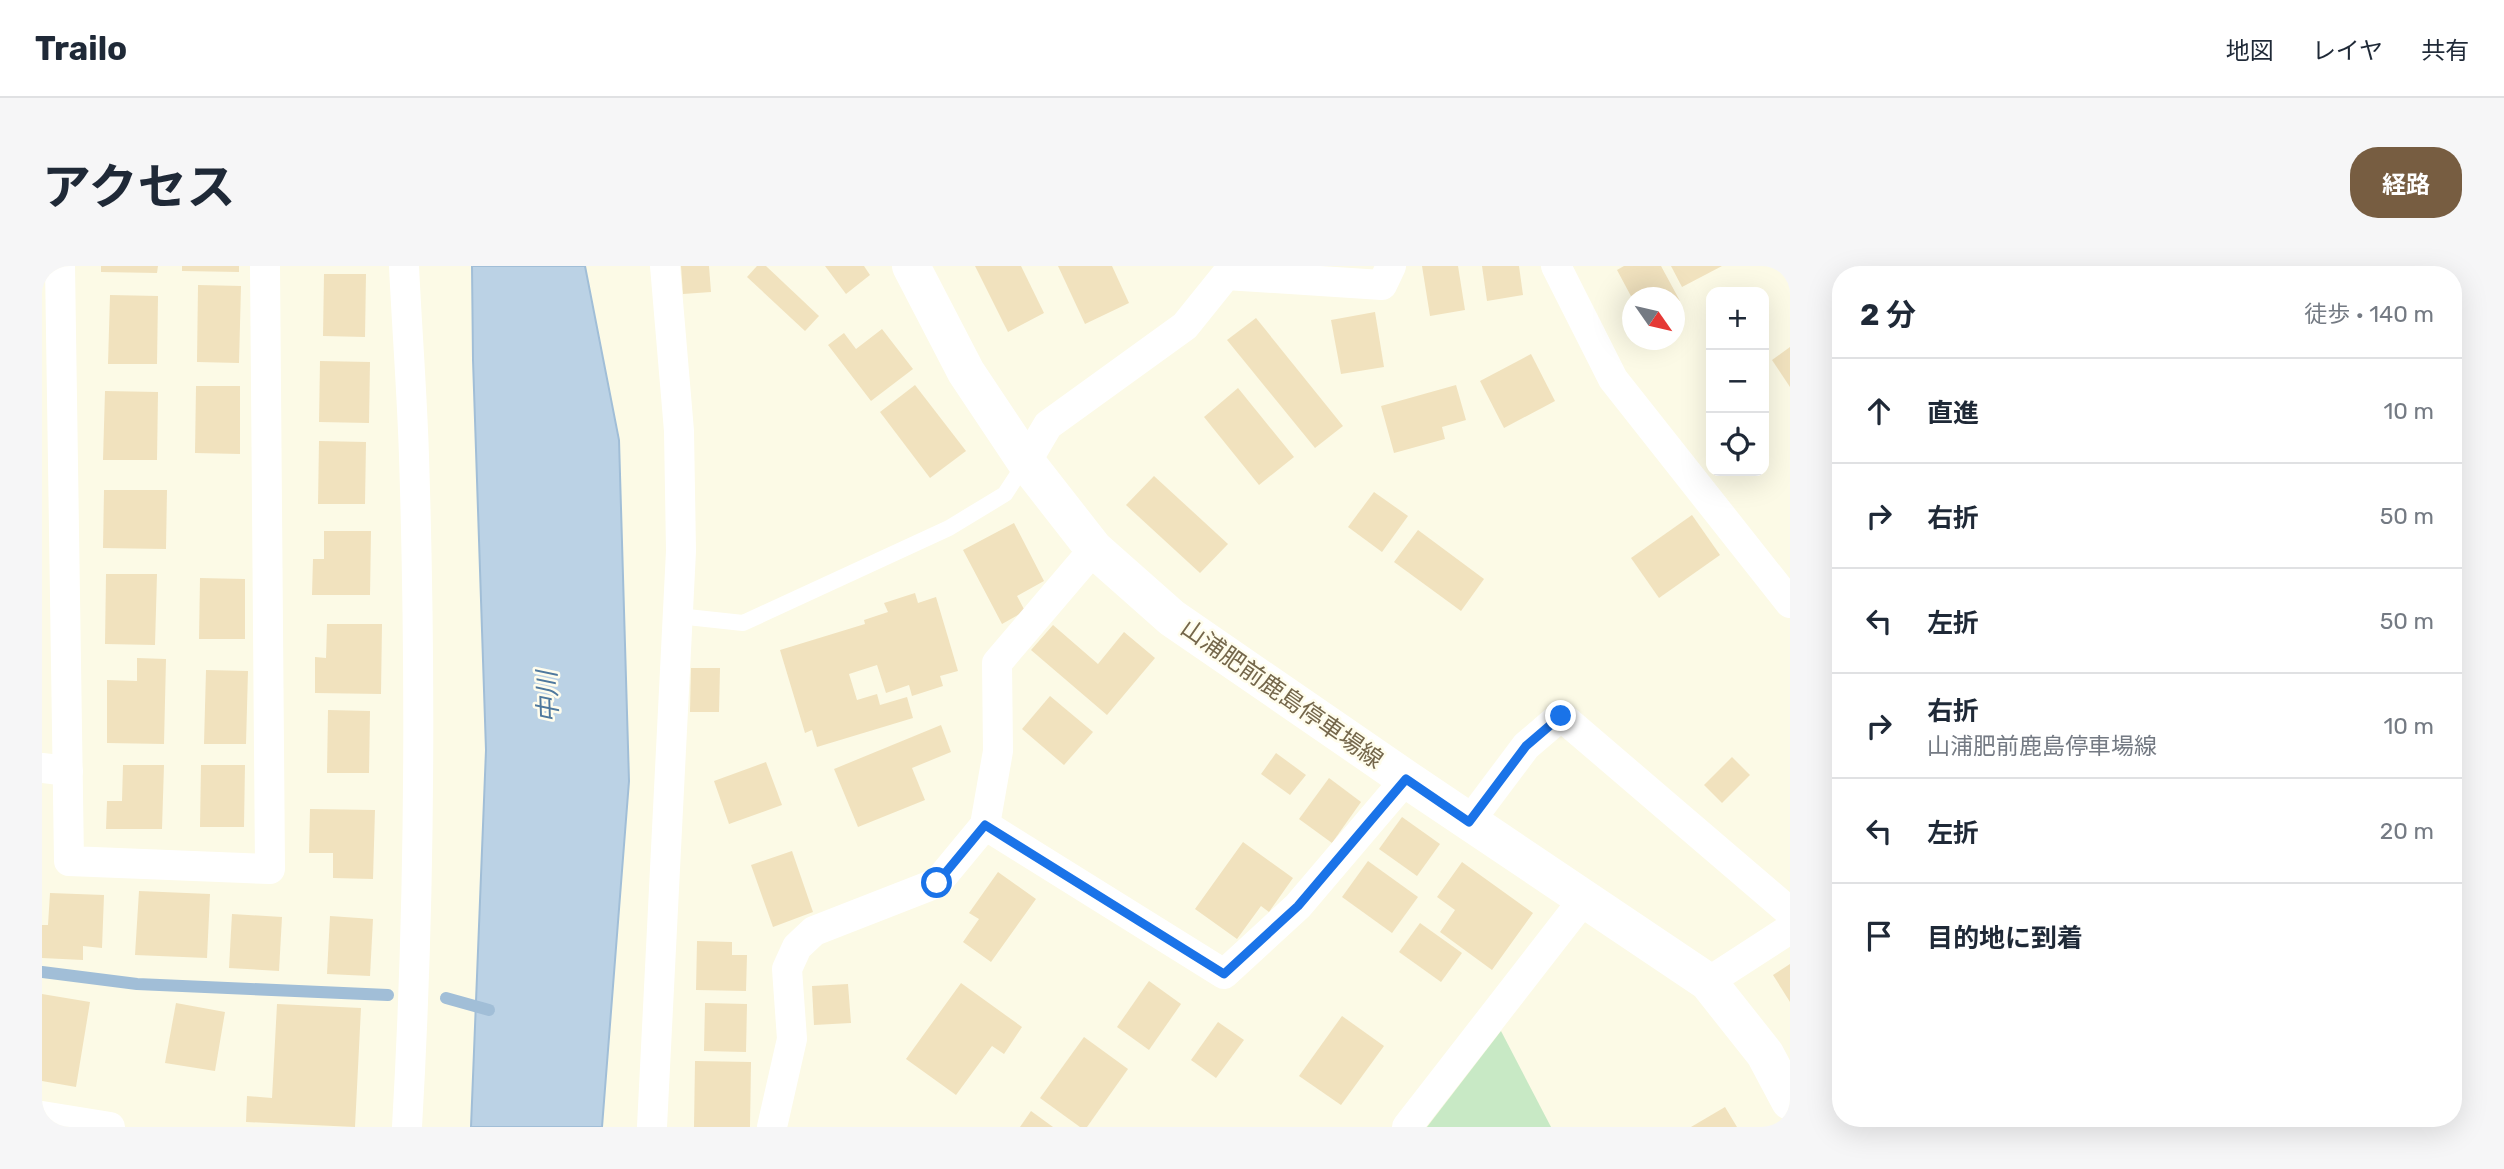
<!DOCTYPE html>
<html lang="ja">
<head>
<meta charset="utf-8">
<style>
  :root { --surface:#fff; --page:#f6f6f7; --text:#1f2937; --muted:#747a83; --line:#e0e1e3; --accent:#775d41 }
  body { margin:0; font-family:Rubik,"Noto Sans JP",sans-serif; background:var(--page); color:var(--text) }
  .controls { position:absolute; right:21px; top:21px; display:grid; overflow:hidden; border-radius:14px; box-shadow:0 7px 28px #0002 }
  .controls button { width:63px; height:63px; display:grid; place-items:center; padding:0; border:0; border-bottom:2px solid var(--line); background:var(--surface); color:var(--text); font:35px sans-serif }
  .compass { position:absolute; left:1580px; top:21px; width:63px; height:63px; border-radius:50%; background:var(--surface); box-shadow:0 7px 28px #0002; rotate:124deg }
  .stop { position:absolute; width:21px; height:21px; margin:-16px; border:5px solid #1a73e8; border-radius:50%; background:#fff }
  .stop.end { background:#1a73e8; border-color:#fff; box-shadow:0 2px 7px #0008 }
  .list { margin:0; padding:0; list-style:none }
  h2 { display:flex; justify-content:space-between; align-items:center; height:91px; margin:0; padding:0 28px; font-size:30px }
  h2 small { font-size:23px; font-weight:400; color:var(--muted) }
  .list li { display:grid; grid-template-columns:46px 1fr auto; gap:21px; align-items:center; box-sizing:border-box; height:105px; padding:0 28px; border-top:2px solid var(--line) }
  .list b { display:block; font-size:26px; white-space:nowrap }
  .list p { margin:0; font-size:23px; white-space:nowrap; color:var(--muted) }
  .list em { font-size:23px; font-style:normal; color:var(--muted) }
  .icon { flex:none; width:38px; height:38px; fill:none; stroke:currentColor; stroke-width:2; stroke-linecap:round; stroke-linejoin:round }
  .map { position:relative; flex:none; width:1748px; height:861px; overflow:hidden; border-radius:28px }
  header { display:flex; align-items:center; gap:42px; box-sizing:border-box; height:98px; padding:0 35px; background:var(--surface); border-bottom:2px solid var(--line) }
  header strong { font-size:33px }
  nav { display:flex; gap:38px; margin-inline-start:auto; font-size:24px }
  .intro { display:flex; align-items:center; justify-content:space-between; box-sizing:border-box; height:168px; padding:0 42px }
  h1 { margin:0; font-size:49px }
  .button { padding:18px 32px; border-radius:28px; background:var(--accent); color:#fff; font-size:24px; font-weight:700 }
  main { display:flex; gap:42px; padding:0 42px }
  aside { flex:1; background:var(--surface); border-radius:28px; box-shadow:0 7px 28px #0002 }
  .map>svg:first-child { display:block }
  .green { fill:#c8e9c5 }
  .water { fill:#bbd2e5; stroke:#a1bed7; stroke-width:2 }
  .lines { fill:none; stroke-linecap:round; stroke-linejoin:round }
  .stream { stroke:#a1bed7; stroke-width:12 }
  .building { fill:#f1e2be }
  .lane { stroke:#fff; stroke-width:16 }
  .street { stroke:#fff; stroke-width:30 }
  .secondary { stroke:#fff; stroke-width:38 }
  .route { stroke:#1a73e8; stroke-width:9 }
  .labels { text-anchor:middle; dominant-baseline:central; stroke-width:5; stroke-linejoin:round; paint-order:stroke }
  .street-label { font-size:24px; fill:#75674b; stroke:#fffded }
  .water-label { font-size:26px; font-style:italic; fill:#4e789d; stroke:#fffded }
</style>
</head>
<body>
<header>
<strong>Trailo</strong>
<nav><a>地図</a><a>レイヤ</a><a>共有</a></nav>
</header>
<div class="intro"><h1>アクセス</h1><a class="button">経路</a></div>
<main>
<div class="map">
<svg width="1748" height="861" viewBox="0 0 1748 861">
  <rect width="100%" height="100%" fill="#fcfae6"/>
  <!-- green -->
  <path class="green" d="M1459,765L1509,861H1385Z"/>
  <!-- water -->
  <path class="water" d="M430,0H543L577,174L587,515L560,861H429L444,484L431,94Z"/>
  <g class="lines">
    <!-- stream -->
    <g class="stream">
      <path d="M0,706L95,718L346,729"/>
      <path d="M404,732L447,744"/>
    </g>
  </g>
  <!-- building -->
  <g class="building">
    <path d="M59,0H116L115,7L59,6Z"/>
    <path d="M140,0H197V6L140,5Z"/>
    <path d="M639,0H667L669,26L641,28Z"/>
    <path d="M715,0H724L777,50L763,65L705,11Z"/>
    <path d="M783,0H822L828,9L804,28Z"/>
    <path d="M933,0H979L1002,47L966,66Z"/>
    <path d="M1016,0H1070L1087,37L1043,58Z"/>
    <path d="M1380,0H1416L1423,44L1388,50Z"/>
    <path d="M1440,0H1477L1481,29L1445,35Z"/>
    <path d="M1582,0H1619L1638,35L1632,38V32H1590L1575,4Z"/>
    <path d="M1629,0H1680L1640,21Z"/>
    <path d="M282,8H324L323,71L281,70Z"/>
    <path d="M156,19L199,20L197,97L155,96Z"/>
    <path d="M68,29L116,30L115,98H66Z"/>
    <path d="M1333,46L1342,101L1299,108L1289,54Z"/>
    <path d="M1214,52L1301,160L1273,182L1185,74Z"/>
    <path d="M840,63L871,103L829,135L786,79L802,67L814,83Z"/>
    <path d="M1748,81V121L1730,94Z"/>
    <path d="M1489,88L1513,135L1462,162L1438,115Z"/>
    <path d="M278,95L328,96L327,157L277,156Z"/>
    <path d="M873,119L924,185L888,212L838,146Z"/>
    <path d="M1414,119L1424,154L1400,161L1403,173L1352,187L1339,140Z"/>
    <path d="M154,120H198V188L153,187Z"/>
    <path d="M1196,122L1252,191L1217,219L1162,151Z"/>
    <path d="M63,125L116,126L115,194H61Z"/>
    <path d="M277,175L324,176L323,238H276Z"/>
    <path d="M1112,210L1186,278L1158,307L1084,239Z"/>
    <path d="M62,224H125L124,283L61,282Z"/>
    <path d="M1332,226L1366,250L1340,286L1306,261Z"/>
    <path d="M1650,249L1678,289L1617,332L1589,292Z"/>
    <path d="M972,257L1002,315L975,330L983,345L960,358L921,284Z"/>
    <path d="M1376,264L1442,313L1419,345L1352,296Z"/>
    <path d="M282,265H329L328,329H270L271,293H282Z"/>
    <path d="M64,308H115L113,379L63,378Z"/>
    <path d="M158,312L203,313V373H157Z"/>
    <path d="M873,327L876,337L894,331L916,405L898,410L901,420L870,430L867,419L844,427L835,399L807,408L815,434L835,428L838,439L865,431L871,452L775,481L770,464L763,467L738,384L823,358L822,354L846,346L842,337Z"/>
    <path d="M285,358H340L339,428L273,427V391L284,392Z"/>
    <path d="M1011,359L1056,398L1082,366L1113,392L1065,449L989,384Z"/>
    <path d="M95,392L124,393L122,478L65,477V414L95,415Z"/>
    <path d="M649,402H678L677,446H648Z"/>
    <path d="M164,404L206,405L204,478H162Z"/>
    <path d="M1008,430L1051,466L1022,499L980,463Z"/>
    <path d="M286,444L328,445L327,507H285Z"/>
    <path d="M899,459L909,486L870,502L883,534L816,561L792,503Z"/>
    <path d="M1234,487L1264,509L1248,529L1219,508Z"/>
    <path d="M1690,491L1708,509L1680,537L1662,519Z"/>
    <path d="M724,496L740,539L687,558L672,515Z"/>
    <path d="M81,499H122L120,563H64L65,535H80Z"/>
    <path d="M159,499H203L202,561H158Z"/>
    <path d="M1287,512L1319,536L1290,577L1257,553Z"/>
    <path d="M268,543L333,544L331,613L291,612V587H267Z"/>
    <path d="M1360,551L1398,578L1375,610L1337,583Z"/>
    <path d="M1201,576L1251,612L1227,646L1219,640L1195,673L1153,643Z"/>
    <path d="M750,585L771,646L731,661L709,599Z"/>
    <path d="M1326,595L1376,631L1350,667L1300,631Z"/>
    <path d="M1420,596L1491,647L1450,704L1398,666L1413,644L1395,631Z"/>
    <path d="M956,606L994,633L949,696L921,676L937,653L927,647Z"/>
    <path d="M97,625L168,628L165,692L93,689Z"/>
    <path d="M8,627L62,629L60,682L41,680V694L0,692V659H6Z"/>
    <path d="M190,648L240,651L237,705L187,702Z"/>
    <path d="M288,650L331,653L328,710L285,708Z"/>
    <path d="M1378,657L1420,687L1399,716L1357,686Z"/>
    <path d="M655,675L690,676V689H705L704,725L654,724Z"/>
    <path d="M1748,698V736L1731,709Z"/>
    <path d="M1107,715L1139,738L1107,784L1075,761Z"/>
    <path d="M919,717L980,761L962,788L950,780L914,829L864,793Z"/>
    <path d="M806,718L809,757L772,759L770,720Z"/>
    <path d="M0,728L48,736L34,821L0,815Z"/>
    <path d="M134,737L183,746L173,805L123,797Z"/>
    <path d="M663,737L705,738L704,786L662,785Z"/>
    <path d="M235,738L319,742L313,861L204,856L205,830L230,832Z"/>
    <path d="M1300,750L1342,780L1299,839L1257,810Z"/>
    <path d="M1176,756L1202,774L1174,812L1149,794Z"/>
    <path d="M1042,771L1086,803L1045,861H1038L998,832Z"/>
    <path d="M653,795L709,796L708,861H652Z"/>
    <path d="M1683,841L1695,861H1649Z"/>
    <path d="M989,845L1011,861H978Z"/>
  </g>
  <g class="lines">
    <!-- lane -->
    <path class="lane" d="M636,350L701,357L907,262L963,228L984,196"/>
    <!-- street -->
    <g class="street">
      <path d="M18,0L27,595L228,603L223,0"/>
      <path d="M362,0C365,63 370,127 372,190C379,413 378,638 365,861"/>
      <path d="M1514,0L1571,113L1748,337"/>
      <path d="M984,196L1006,159L1143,60L1184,9L1340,19L1349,0"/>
      <path d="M0,502L26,505"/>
      <path d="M1427,556L1484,480L1519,450L1748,646"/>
      <path d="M943,559L1182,708L1256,640L1364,513"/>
      <path d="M1666,716L1748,663"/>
      <path d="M0,850L68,861"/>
      <path d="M610,861L639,285L637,165L623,0"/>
      <path d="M730,861L750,773L745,703L755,681L772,665L895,617L943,559L956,485L955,397L1052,283"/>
      <path d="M1365,861L1542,633"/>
    </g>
    <!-- secondary -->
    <path class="secondary" d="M869,0L924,106L984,196L1052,283L1130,352L1364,513L1666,716L1723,788L1748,835"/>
  </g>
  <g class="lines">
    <!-- route -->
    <path class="route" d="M895,617L943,559L1182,708L1256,640L1364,513L1427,556L1484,480L1519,450"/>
  </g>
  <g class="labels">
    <!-- street labels -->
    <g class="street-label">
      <text transform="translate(1240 428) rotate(35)">山浦肥前鹿島停車場線</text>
    </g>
    <!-- water labels -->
    <g class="water-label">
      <text transform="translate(506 431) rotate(-92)">中川</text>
    </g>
  </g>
</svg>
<div class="controls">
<button>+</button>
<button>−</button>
<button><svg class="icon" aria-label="locate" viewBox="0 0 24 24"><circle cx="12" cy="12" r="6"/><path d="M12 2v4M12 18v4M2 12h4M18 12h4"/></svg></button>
</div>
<svg class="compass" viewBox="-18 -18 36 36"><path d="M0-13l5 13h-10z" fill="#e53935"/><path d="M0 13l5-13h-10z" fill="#747a83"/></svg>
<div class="stop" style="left:895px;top:617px"></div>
<div class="stop end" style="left:1519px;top:450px"></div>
</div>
<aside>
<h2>2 分<small>徒歩 · 140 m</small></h2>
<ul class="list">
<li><svg class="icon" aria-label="ahead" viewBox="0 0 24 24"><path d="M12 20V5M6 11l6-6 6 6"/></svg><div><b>直進</b></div><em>10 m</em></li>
<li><svg class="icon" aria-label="right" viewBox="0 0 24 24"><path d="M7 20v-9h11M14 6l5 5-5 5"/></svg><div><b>右折</b></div><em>50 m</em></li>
<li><svg class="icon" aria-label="left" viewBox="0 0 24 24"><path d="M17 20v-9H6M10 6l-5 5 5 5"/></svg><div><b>左折</b></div><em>50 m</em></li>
<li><svg class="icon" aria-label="right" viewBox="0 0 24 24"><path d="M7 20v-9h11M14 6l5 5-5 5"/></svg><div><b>右折</b><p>山浦肥前鹿島停車場線</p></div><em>10 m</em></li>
<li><svg class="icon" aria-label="left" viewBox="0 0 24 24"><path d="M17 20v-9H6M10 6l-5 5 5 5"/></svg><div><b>左折</b></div><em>20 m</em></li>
<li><svg class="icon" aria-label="arrive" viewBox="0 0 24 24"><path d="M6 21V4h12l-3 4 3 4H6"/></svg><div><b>目的地に到着</b></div></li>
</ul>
</aside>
</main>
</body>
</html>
